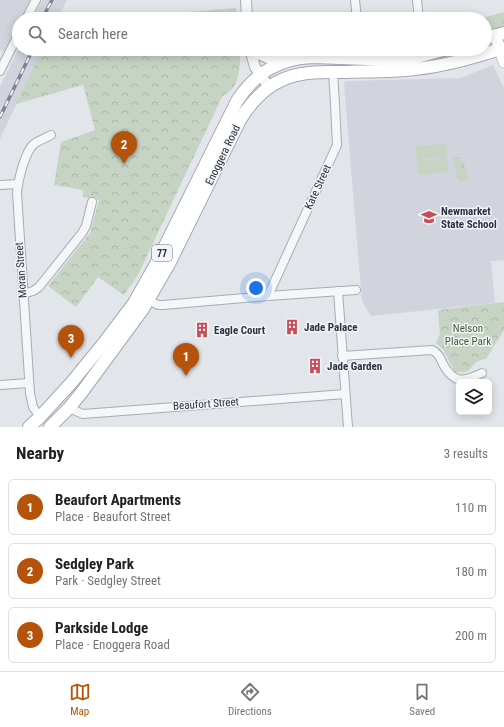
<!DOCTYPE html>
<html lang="en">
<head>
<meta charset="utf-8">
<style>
  :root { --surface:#fff; --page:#f6f6f6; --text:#202124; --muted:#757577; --line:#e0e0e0; --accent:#b45309 }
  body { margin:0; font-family:"Roboto Condensed",sans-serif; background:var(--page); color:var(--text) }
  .controls { position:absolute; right:12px; bottom:12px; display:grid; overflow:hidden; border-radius:6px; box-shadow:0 2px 10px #0003 }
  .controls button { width:36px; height:36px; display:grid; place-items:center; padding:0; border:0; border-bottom:1px solid var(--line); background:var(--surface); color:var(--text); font:20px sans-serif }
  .you { position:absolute; left:256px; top:288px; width:14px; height:14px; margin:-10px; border:3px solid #fff; border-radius:50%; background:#1a73e8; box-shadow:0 0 0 6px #1a73e833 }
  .badge { display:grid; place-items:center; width:26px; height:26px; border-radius:50%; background:var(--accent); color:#fff; font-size:13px; font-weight:700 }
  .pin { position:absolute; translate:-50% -33px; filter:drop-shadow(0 1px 2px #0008) }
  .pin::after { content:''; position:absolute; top:21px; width:14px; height:12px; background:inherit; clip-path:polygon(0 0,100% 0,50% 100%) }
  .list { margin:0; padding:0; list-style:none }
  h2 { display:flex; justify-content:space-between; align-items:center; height:52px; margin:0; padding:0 16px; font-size:17px }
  h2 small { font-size:13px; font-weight:400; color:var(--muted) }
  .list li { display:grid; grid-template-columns:26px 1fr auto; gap:12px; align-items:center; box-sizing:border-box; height:56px; margin:0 8px 8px; padding:0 8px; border:1px solid var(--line); border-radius:6px }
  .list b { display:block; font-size:15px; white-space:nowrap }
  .list p { margin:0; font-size:13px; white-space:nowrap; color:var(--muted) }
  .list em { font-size:13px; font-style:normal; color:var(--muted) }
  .icon { flex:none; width:22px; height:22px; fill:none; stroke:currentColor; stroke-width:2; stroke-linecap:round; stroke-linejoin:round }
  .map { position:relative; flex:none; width:504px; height:427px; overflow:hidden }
  .search { position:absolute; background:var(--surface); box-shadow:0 2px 10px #0003; left:12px; right:12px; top:12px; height:44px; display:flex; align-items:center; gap:10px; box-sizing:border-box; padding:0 14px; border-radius:22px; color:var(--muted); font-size:15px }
  .sheet { height:244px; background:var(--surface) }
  nav { display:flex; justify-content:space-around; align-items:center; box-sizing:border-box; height:56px; border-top:1px solid var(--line); background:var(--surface); font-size:11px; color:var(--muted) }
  nav a { display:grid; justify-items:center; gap:2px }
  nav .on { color:var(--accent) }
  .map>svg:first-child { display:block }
  .built { fill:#d1d4dc }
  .park { fill:url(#park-crowns) }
  .garden { fill:#c7d4c4 }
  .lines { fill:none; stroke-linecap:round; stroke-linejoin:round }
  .minor-casing { stroke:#a7acb4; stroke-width:10 }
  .tertiary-casing { stroke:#a7acb4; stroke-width:12 }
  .secondary-casing { stroke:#a7acb4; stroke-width:12 }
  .primary-casing { stroke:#a2a9b5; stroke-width:14 }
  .minor { stroke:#f5f6f8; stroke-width:8 }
  .tertiary { stroke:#f5f6f8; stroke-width:10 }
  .secondary { stroke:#fff; stroke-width:11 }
  .primary { stroke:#fff; stroke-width:12 }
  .rail-casing { stroke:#7c8493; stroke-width:3.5 }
  .rail { stroke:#f2f4f7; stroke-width:2; stroke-dasharray:6; stroke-linecap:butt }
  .labels { text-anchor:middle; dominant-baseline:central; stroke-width:3; stroke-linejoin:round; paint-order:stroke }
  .shield { fill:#f2f4f7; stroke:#676c78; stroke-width:1 }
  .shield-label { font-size:10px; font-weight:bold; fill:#2b3242 }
  .street-label { font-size:11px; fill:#2b3242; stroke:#f2f4f7 }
  .poi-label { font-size:11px; font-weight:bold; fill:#2b3242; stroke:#f2f4f7; text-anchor:start }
  .park-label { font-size:11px; fill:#3e5d39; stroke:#f2f4f7 }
</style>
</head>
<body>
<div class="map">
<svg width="504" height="427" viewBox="0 0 504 427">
  <defs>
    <pattern id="park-crowns" width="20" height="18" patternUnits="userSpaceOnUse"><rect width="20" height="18" fill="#c7d4c4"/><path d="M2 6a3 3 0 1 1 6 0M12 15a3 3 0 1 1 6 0" fill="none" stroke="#abb6aa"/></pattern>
  </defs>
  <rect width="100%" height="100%" fill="#e2e5ea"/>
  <!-- built -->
  <g class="built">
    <path d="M0,0H30L21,19H19V23L4,52L0,50Z"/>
    <path d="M42,0H67L57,19H33Z"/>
    <path d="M19,48V49H42L0,139V87Z"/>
    <path d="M493,65L504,88V260L491,261L495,303L371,316L362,301L344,84L345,81L460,78Z"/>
  </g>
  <!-- park -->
  <g class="park">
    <path d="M236,8L237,19H105Z"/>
    <path d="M504,12V27L485,33V19H479Z"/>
    <path d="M42,49H240C240,62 241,78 232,89C229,92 225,95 222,97L138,275L124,295L98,277L76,307L48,286L90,233L99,200L83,197V190L54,185L61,142L95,130L83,85L16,104Z"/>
    <path d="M459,157L461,162L464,163L468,179L460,182L459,181L453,159V158Z"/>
    <path d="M504,302V330L486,359C473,360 474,368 466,372C463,373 458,372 455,372L443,349L436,343L440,334L438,310Z"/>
  </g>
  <!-- garden -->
  <g class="garden">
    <path d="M446,144L447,157L417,160L416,146Z"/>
    <path d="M448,158L449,172L418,175L417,161Z"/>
  </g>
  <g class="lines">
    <defs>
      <g id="minor">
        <path d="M355,0L357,19"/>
        <path d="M417,0L419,19"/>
        <path d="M26,19L36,0"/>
        <path d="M0,71L19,33"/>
        <path d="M0,185L18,184"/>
        <path d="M338,291L348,427"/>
        <path d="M23,294L33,291L39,287L82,233L86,226L92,202"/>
        <path d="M268,296L337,145L335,104L333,72"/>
        <path d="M148,300L158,305H163L268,296L356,290"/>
        <path d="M342,356L432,350C438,353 440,357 443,364C454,384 463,382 482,373"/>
        <path d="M0,385L29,383"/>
        <path d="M69,408L83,414L345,394"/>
        <path d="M40,417L33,407L30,393L17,193C18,181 25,151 34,144C39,140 46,138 51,135"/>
      </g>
      <g id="tertiary">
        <path d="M246,0L247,19"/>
        <path d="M250,49L255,67L269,87"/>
      </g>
      <path id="secondary" d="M495,35L504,62"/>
      <g id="primary">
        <path d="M485,38L504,33"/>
        <path d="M250,49L268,57L283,62"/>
        <path d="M29,427L40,417L72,382L103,344L134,303L156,264L237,101C255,73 279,58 313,57L394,60L413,58L447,49"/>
        <path d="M50,427L69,408L82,392L143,309L148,300L169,264L240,120C254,97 274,78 302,74C315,71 328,72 341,72C366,71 391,72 415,69C445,66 475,57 504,48"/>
      </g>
    </defs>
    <!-- minor casing -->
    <use href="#minor" class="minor-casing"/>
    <!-- tertiary casing -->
    <use href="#tertiary" class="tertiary-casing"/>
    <!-- secondary casing -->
    <use href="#secondary" class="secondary-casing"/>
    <!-- primary casing -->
    <use href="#primary" class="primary-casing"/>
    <!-- minor -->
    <use href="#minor" class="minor"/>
    <!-- tertiary -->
    <use href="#tertiary" class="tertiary"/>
    <!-- secondary -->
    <use href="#secondary" class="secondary"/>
    <!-- primary -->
    <use href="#primary" class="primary"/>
    <defs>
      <g id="rail">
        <path d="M42,19L52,0"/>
        <path d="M0,117L33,49"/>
      </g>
    </defs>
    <!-- rail casing -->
    <use href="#rail" class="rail-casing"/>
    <!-- rail -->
    <use href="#rail" class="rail"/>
  </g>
  <!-- icons -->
  <defs>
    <symbol id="school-bare" viewBox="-9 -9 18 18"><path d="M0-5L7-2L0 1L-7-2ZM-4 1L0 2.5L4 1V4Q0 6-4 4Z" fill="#c94d59" stroke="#f2f4f7" stroke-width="2.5" paint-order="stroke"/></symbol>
    <symbol id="building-bare" viewBox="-9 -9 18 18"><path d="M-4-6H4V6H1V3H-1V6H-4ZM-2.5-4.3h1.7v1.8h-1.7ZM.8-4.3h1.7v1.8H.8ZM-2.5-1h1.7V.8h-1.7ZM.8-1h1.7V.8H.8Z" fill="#c94d59" stroke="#f2f4f7" stroke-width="2.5" paint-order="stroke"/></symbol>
  </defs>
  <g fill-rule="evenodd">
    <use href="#school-bare" x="418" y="206" width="22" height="22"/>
    <use href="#building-bare" x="281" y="316" width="22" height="22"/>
    <use href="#building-bare" x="191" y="319" width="22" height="22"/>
    <use href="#building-bare" x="304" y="355" width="22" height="22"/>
  </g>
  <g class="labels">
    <!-- shield labels -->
    <rect class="shield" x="152" y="245" width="20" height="16" rx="3"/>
    <g class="shield-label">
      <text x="162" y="253">77</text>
    </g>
    <!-- street labels -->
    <g class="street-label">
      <text transform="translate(223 155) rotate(-64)">Enoggera Road</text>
      <text transform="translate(318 187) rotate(-65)">Kate Street</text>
      <text transform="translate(21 270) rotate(-94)">Moran Street</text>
      <text transform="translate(206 404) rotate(-4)">Beaufort Street</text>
    </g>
    <!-- poi labels -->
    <g class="poi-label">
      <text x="441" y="211">Newmarket<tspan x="441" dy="13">State School</tspan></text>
      <text x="304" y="327">Jade Palace</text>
      <text x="214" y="330">Eagle Court</text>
      <text x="327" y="366">Jade Garden</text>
    </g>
    <!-- park labels -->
    <g class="park-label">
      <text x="468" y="328">Nelson<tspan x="468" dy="13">Place Park</tspan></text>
    </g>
  </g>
</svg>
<div class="controls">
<button><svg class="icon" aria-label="layers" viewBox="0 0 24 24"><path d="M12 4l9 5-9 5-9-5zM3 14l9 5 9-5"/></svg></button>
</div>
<div class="you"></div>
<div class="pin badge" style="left:186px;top:376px">1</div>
<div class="pin badge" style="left:124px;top:164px">2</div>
<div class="pin badge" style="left:71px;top:358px">3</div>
<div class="search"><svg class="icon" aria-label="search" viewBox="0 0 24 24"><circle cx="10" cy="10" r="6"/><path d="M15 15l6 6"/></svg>Search here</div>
</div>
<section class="sheet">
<h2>Nearby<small>3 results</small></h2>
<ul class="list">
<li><span class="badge">1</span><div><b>Beaufort Apartments</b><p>Place · Beaufort Street</p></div><em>110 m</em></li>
<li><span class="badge">2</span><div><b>Sedgley Park</b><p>Park · Sedgley Street</p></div><em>180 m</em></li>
<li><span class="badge">3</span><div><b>Parkside Lodge</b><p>Place · Enoggera Road</p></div><em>200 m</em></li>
</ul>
</section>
<nav>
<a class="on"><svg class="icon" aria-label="map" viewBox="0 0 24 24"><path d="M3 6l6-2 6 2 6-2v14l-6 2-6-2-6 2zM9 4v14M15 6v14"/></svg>Map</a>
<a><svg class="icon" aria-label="directions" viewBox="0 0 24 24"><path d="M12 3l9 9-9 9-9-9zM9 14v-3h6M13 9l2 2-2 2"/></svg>Directions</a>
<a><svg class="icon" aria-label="saved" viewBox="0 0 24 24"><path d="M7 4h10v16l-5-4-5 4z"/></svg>Saved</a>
</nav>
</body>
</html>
